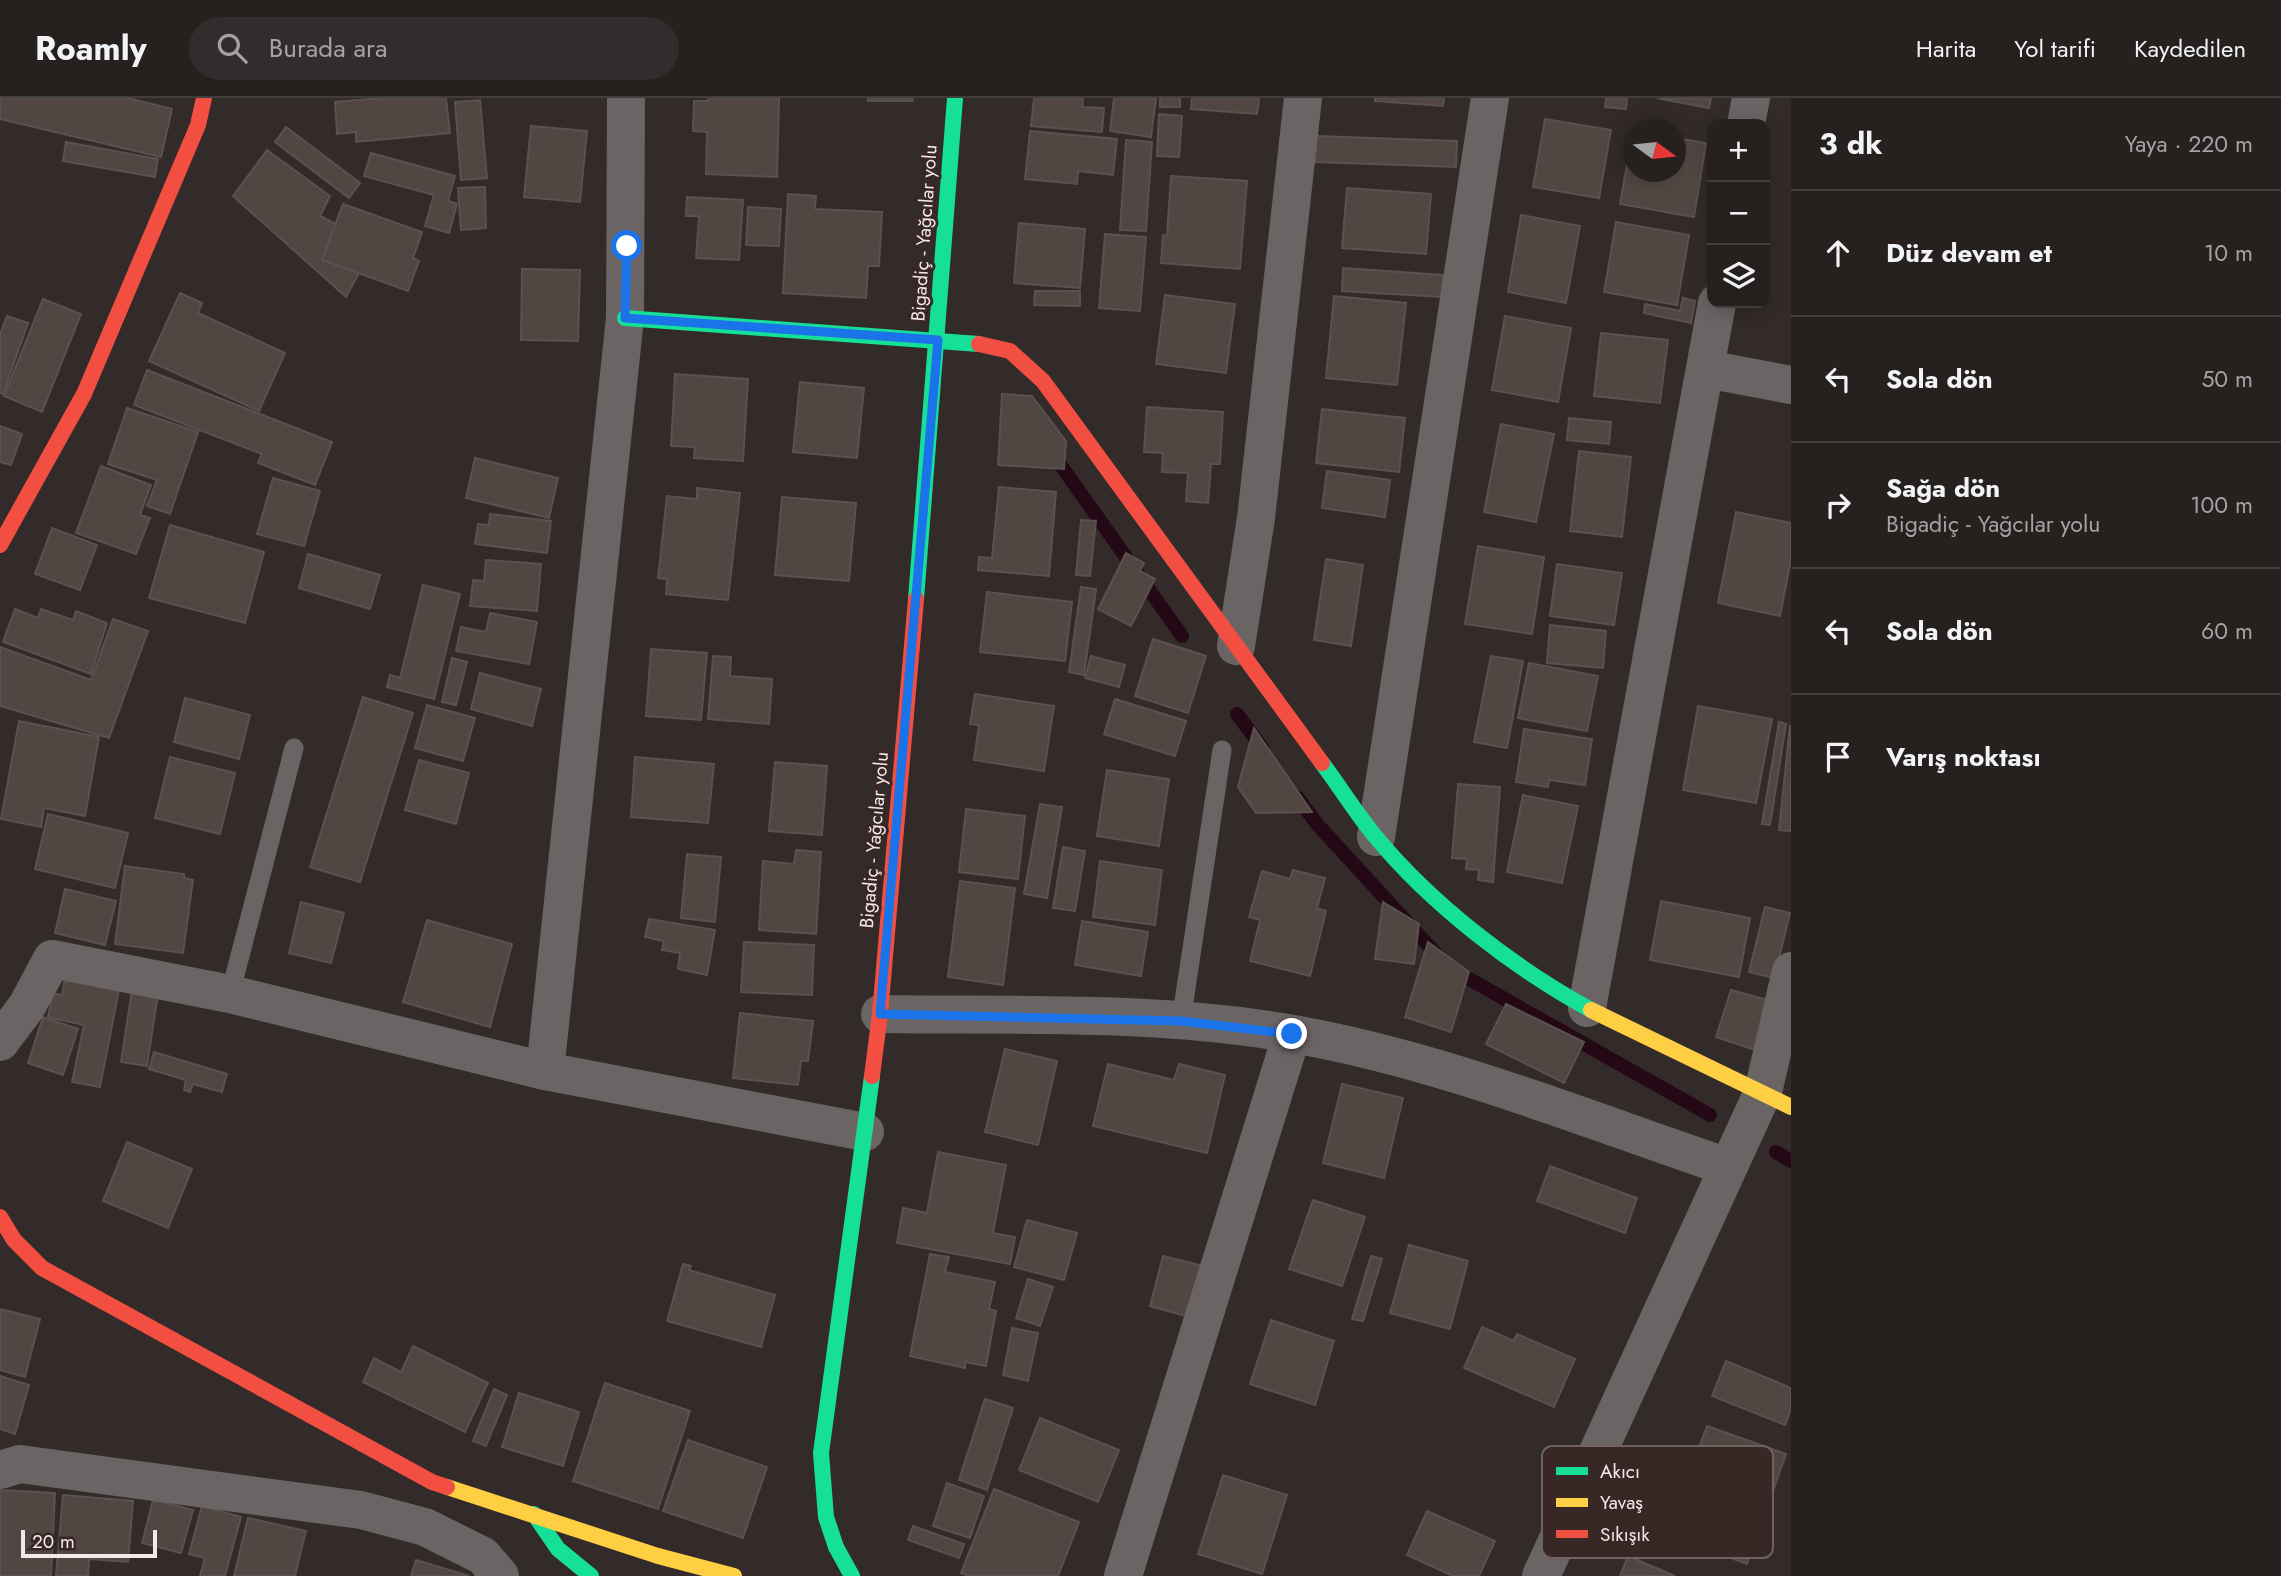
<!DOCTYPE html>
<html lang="tr">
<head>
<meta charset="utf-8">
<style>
  :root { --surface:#26201f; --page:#322d2c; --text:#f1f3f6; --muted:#a4a3a4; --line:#423e3d }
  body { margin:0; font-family:Jost,sans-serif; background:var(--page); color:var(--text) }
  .controls { position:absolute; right:21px; top:21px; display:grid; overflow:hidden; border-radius:14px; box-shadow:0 4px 18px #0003 }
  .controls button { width:63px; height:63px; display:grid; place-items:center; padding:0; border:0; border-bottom:2px solid var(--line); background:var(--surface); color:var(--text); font:35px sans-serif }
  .compass { position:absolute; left:1623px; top:21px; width:63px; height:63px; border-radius:50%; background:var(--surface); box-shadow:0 4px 18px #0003; rotate:105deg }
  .scale { position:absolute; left:21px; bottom:18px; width:136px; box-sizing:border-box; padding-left:7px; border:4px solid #f4e9e6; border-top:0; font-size:19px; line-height:24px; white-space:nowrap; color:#f4e9e6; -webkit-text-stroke:5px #372825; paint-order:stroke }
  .stop { position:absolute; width:21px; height:21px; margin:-16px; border:5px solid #1a73e8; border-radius:50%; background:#fff }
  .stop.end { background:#1a73e8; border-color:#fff; box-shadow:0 2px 7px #0008 }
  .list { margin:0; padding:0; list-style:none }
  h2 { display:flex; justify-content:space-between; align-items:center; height:91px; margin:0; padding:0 28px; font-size:30px }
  h2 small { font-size:23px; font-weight:400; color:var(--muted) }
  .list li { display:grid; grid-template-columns:46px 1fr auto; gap:21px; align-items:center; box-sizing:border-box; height:126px; padding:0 28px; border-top:2px solid var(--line) }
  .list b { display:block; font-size:26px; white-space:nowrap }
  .list p { margin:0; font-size:23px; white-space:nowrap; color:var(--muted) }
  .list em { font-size:23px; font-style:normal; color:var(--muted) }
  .icon { flex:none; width:38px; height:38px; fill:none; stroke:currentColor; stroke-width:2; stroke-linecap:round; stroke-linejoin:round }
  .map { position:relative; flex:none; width:1791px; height:1478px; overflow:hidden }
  header { display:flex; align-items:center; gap:42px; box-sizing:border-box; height:98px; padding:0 35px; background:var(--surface); border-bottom:2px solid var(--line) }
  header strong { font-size:33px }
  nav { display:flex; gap:38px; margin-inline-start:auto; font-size:24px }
  .search { width:490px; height:63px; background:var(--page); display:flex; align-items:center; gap:18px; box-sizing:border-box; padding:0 24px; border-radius:38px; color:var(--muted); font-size:26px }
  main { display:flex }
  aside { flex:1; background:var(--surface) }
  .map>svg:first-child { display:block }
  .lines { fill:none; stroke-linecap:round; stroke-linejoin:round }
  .stream { stroke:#240816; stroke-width:14 }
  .building { fill:#514641; stroke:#595250; stroke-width:2 }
  .lane { stroke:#6b6464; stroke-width:19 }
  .street { stroke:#6b6464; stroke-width:38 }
  .fast { stroke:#16e098; stroke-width:16 }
  .slow { stroke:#ffcf43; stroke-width:16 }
  .jam { stroke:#f24e42; stroke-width:16 }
  .route { stroke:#1a73e8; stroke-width:9 }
  .labels { text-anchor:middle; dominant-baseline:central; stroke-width:6; stroke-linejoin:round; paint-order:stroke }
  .street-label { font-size:19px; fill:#f4e9e6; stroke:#372825 }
  .key { fill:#372825; stroke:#70625f; stroke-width:2 }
  .key-label { font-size:19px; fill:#f4e9e6 }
</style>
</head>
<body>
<header>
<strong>Roamly</strong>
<div class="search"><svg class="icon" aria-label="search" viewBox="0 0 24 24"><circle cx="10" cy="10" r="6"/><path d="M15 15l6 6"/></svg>Burada ara</div>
<nav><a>Harita</a><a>Yol tarifi</a><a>Kaydedilen</a></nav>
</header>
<main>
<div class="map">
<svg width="1791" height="1478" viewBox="0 0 1791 1478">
  <rect width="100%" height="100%" fill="#332b29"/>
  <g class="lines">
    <!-- stream -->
    <g class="stream">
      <path d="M1052,355L1182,538"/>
      <path d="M1237,616L1263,651"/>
      <path d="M1297,699L1317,726L1448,869L1710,1017"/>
      <path d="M1776,1054L1791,1063"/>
    </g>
  </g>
  <!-- building -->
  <g class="building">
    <path d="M0,0H128L172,11L161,59L0,21Z"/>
    <path d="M383,0H446L450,35L356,44V34L337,36L335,4Z"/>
    <path d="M709,0H779L777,79L706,76L707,34L693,33L694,3H708Z"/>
    <path d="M868,0H912L913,3H868Z"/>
    <path d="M1034,0H1083L1082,9L1104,10L1102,34L1031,28Z"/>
    <path d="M1114,0H1156L1151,39L1110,33Z"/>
    <rect x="1160" y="0" width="20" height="9"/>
    <path d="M1192,0H1259L1257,16L1191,11Z"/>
    <path d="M1375,0H1444L1443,8L1375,3Z"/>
    <path d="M1606,0H1627L1626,11L1605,9Z"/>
    <path d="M1657,0H1711L1709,10Z"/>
    <path d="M480,2L487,80L461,82L455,4Z"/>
    <path d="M1159,16L1182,18L1179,59L1157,58Z"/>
    <path d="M1545,21L1611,32L1599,100L1533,89Z"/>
    <path d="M531,28L587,33L580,104L524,99Z"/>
    <path d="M286,29L360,85L349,100L275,44Z"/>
    <path d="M1633,32V74H1675V40L1706,45L1694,119L1620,106Z"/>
    <path d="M1030,33L1117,41L1113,77L1078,73L1077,86L1025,81Z"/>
    <path d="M1316,38L1457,43L1456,69L1315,64Z"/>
    <path d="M1126,42L1152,44L1146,133L1120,132Z"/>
    <path d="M66,44L158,61L155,79L63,63Z"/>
    <path d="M267,52L330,98L320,118L336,126L322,162L359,175L346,199L233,98Z"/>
    <path d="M371,55L455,78L448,103L457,106L449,135L425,128L434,97L364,78Z"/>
    <path d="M1171,78L1247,83L1240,171L1161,165L1163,137L1167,138Z"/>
    <path d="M485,89L486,130L461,132L458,90Z"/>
    <path d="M1347,90L1431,96L1426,156L1342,150Z"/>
    <path d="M788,96L816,98L815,111L882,114L879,168H868L866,200L783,195Z"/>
    <path d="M687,99L743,102L739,162L696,160L699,118H686Z"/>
    <path d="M343,106L422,134L413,160L419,163L408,193L322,162Z"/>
    <path d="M748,109L781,111L779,148L746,147Z"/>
    <path d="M1521,117L1580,128L1566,205L1508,194Z"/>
    <path d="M1616,124L1689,137L1677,207L1604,194Z"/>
    <path d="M1019,125L1085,131L1080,190L1014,185Z"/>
    <path d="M1105,136L1146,139L1140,213L1099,210Z"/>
    <path d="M1343,170L1443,177L1442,199L1342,193Z"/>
    <path d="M522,171L580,172L578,243L521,242Z"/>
    <path d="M1035,193H1080V208L1034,207Z"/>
    <path d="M180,195L202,205L198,215L285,255L259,313L149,263Z"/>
    <path d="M1165,197L1235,206L1226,275L1156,266Z"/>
    <path d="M1334,198L1406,205L1397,287L1326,280Z"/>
    <path d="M1683,200L1695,203L1691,225L1644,215L1645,206L1680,213Z"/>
    <path d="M43,201L81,216L42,314L4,298Z"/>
    <path d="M7,218L28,225L3,296L0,295V237Z"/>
    <path d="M1505,218L1571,230L1558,304L1492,292Z"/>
    <path d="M1601,235L1668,242L1660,305L1594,298Z"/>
    <path d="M147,272L332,344L315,387L258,365L262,356L134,307Z"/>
    <path d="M675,276L748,281L743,363L694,360L695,349L671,348Z"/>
    <path d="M800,284L864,290L857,360L793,354Z"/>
    <path d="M1002,296L1032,298L1066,343L1064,371L998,367Z"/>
    <path d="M1147,309L1223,314L1220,366H1211L1208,405L1186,403L1188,375L1162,374L1163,355L1144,354Z"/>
    <path d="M127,310L198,334L170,416L147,408L157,382L108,366Z"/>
    <path d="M1322,311L1405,320L1399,374L1316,365Z"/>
    <path d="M1569,320L1611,324L1609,346L1567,342Z"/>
    <path d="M1501,326L1554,336L1536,424L1484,414Z"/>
    <path d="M0,328L22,336L11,367L0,364Z"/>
    <path d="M1579,353L1631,359L1622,439L1570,433Z"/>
    <path d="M475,360L558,380L549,420L466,400Z"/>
    <path d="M101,368L151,387L140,417L150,420L136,456L76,435Z"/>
    <path d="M1327,373L1390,382L1385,419L1322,410Z"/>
    <path d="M273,380L320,393L304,448L257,436Z"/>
    <path d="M999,389L1056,394L1049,478L978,472L979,459L992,460Z"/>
    <path d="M697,390L740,395L728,502L666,496L667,481L658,480L667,398L697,401Z"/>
    <path d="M782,399L856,405L849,483L775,477Z"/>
    <path d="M1736,414L1791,425V461L1780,518L1718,505Z"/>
    <path d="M490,416L551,423L547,455L475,446L478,426L489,427Z"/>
    <path d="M1081,422L1096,423L1090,478L1076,477Z"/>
    <path d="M170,427L264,454L245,525L149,500Z"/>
    <path d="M52,430L97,447L80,492L35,476Z"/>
    <path d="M1478,448L1544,459L1532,536L1465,526Z"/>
    <path d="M1126,455L1144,465L1140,473L1155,481L1131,528L1098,511Z"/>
    <path d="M308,456L380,477L370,511L299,490Z"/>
    <path d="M1326,461L1363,467L1351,548L1314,542Z"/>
    <path d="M486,462L541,466L537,513L470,508L473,482L484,483Z"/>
    <path d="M1557,466L1622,475L1614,527L1550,518Z"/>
    <path d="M423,487L460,496L434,601L387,589L390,577L400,580Z"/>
    <path d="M1081,489L1096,491L1084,577L1069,574Z"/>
    <path d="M987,494L1072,504L1065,563L980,554Z"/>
    <path d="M15,511L38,520L41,511L73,522L76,513L107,525L91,576L3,544Z"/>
    <path d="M490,515L537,524L529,566L456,553L461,529L486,534Z"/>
    <path d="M113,521L148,533L109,640L0,608V549L91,582Z"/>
    <path d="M1550,527L1606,533L1603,570L1547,565Z"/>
    <path d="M1153,541L1206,558L1188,615L1135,598Z"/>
    <path d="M651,551L707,555L701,622L646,618Z"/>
    <path d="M713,558L731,559L730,578L772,581L769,626L708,621Z"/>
    <path d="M1091,558L1125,567L1119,589L1085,580Z"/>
    <path d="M1491,558L1523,563L1507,650L1474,644Z"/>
    <path d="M452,560L467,564L456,607L442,604Z"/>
    <path d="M1529,565L1598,578L1587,633L1518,620Z"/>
    <path d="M480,575L541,591L532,628L471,611Z"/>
    <path d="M975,596L1054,608L1044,673L974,662L979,627L970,626Z"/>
    <path d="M363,599L413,615L360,784L310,769Z"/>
    <path d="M185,600L250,617L239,661L174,644Z"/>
    <path d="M1115,601L1186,623L1175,658L1104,636Z"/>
    <path d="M427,607L475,620L463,663L415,650Z"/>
    <path d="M1698,608L1772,621L1756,705L1683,692Z"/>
    <path d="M19,623L99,639L85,718L44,710L41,729L1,721Z"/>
    <path d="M1779,624L1786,626L1770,727L1762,726Z"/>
    <path d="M1790,628H1791V733L1779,732Z"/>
    <path d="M1254,630L1312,714L1256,715L1238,689Z"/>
    <path d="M1524,631L1592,641L1585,687L1549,682L1548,689L1516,684Z"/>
    <path d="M170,659L235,675L220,736L155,720Z"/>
    <path d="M635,659L714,666L708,725L631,719Z"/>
    <path d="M419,662L469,675L456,726L405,712Z"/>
    <path d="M775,664L827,668L822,737L769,733Z"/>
    <path d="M1107,672L1169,681L1159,748L1097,738Z"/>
    <path d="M1458,686L1500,689L1493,784L1478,782L1479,772L1466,771L1467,761L1452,760Z"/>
    <path d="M1523,697L1578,708L1562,785L1507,774Z"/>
    <path d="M1040,706L1062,709L1047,800L1024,796Z"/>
    <path d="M966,711L1025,718L1018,781L959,774Z"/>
    <path d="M48,716L128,735L115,790L35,771Z"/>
    <path d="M1063,749L1085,753L1075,813L1053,810Z"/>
    <path d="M796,752L821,754L816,836L759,832L763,763L794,766Z"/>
    <path d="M687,756L721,759L715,824L681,820Z"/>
    <path d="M1100,763L1162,772L1155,827L1093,819Z"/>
    <path d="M125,768L184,776V780L193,782L183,855L115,846Z"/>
    <path d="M1293,772L1325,780L1317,810L1326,813L1310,878L1250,863L1260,822L1249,819L1262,773L1290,781Z"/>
    <path d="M960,783L1015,790L1003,887L948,879Z"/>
    <path d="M65,791L116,803L105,847L55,835Z"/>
    <path d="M1661,803L1750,820L1739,879L1650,862Z"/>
    <path d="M301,804L344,815L331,865L289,855Z"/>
    <path d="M1383,804L1419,826L1414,866L1375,861Z"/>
    <path d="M1765,809L1790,815L1774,880L1749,874Z"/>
    <path d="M649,821L715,832L707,877L678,871L680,855L662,852L664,843L645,839Z"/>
    <path d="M427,822L512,846L490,929L403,904Z"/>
    <path d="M1082,823L1148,834L1141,878L1075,867Z"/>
    <path d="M744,844L814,847L812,897L741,894Z"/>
    <path d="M1428,844L1469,874L1451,934L1405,919Z"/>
    <path d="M65,881L119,892L100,989L72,984L84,927L48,919L53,895L62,897Z"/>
    <path d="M132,892L158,896L147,968L121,964Z"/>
    <path d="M1731,892L1771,903L1755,952L1716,939Z"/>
    <path d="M1506,906L1584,944L1564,985L1486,946Z"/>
    <path d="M740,915L813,923L808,963H801L798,987L733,980Z"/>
    <path d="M43,919L78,931L63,977L28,965Z"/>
    <path d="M1005,951L1057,963L1038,1047L985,1034Z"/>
    <path d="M154,954L227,976L222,994L193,986L190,994L184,992L186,982L149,971Z"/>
    <path d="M1108,966L1174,982L1179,966L1225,977L1207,1055L1093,1028Z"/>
    <path d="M1342,986L1403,1000L1384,1080L1323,1065Z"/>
    <path d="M127,1044L192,1071L168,1130L103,1103Z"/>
    <path d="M938,1054L1006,1067L993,1135L1015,1139L1010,1166L897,1145L903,1110L927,1115Z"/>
    <path d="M1550,1068L1637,1100L1625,1135L1537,1103Z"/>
    <path d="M1313,1102L1365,1119L1342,1188L1289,1171Z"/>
    <path d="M1027,1122L1077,1135L1064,1182L1014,1169Z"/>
    <path d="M1409,1147L1468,1163L1450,1231L1390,1215Z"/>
    <path d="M930,1156L949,1159L945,1174L995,1184L989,1211L996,1213L986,1268L965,1264V1270L910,1258Z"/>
    <path d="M1163,1158L1203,1168L1189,1219L1150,1208Z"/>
    <path d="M1371,1158L1382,1161L1363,1223L1352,1221Z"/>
    <path d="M683,1166L691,1168L689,1172L775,1197L761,1249L667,1223Z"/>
    <path d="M1028,1181L1053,1189L1040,1228L1016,1220Z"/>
    <path d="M0,1211L40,1221L25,1279L0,1272Z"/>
    <path d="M1271,1222L1334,1243L1315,1307L1250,1286Z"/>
    <path d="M1482,1229L1514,1243L1517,1236L1575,1261L1554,1309L1464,1270Z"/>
    <path d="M1012,1230L1038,1235L1028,1283L1003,1277Z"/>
    <path d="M413,1248L488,1285L465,1334L363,1284L374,1260L401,1274Z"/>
    <path d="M1726,1263L1791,1290V1311L1785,1327L1712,1298Z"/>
    <path d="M0,1278L29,1287L15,1336L0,1331Z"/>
    <path d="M605,1285L690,1313L658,1411L573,1383Z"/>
    <path d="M494,1291L507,1297L486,1348L473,1343Z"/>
    <path d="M519,1295L579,1314L563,1368L502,1349Z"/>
    <path d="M985,1301L1013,1310L987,1392L959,1382Z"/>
    <path d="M1040,1320L1119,1352L1098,1404L1019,1372Z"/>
    <path d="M1707,1328L1786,1356L1747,1466L1638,1426L1665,1353L1694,1363Z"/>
    <path d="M688,1342L767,1369L743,1440L663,1413Z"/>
    <path d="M1223,1377L1287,1397L1262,1476L1198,1456Z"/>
    <path d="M947,1385L984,1398L970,1440L933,1428Z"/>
    <path d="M994,1391L1079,1424L1058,1478H969L961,1475Z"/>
    <path d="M0,1392L55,1395L51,1478H0Z"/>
    <path d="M63,1397L133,1403L128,1464L89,1461L88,1478L56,1477Z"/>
    <path d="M153,1402L193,1412L181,1455L142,1445Z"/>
    <path d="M202,1408L241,1419L225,1478H200L205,1460L189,1456Z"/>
    <path d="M1427,1413L1495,1443L1479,1478H1453L1407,1457Z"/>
    <path d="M248,1420L306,1433L295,1478H234Z"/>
    <path d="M913,1428L964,1446L959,1460L908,1442Z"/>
    <path d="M1628,1458L1675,1478H1620Z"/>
    <path d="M416,1462L469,1478H411Z"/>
  </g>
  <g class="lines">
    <!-- lane -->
    <g class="lane">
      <path d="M230,896L294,650"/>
      <path d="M1181,923L1222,652"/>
    </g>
    <!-- street -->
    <g class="street">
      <path d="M1746,26L1751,0"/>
      <path d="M1706,271L1791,287"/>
      <path d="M1236,548L1256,420L1303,0"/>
      <path d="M1376,739L1490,0"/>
      <path d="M1587,910L1717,205"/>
      <path d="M880,916C1017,918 1158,912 1293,936C1442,962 1585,1021 1728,1069"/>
      <path d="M0,944L27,908L52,861L230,896L545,973L865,1034"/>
      <path d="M545,973L625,220L626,0"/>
      <path d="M0,1372L20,1366L361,1412L425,1429L483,1458L500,1478"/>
      <path d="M1123,1478L1292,936"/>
      <path d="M1541,1478L1763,994L1791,873"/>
    </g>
    <!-- fast -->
    <g class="fast">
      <path d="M625,220L979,246"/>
      <path d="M916,501L955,0"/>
      <path d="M1322,665C1340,689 1356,715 1375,738C1431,806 1514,870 1591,912"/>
      <path d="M534,1416L558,1451L591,1478"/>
      <path d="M852,1478L836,1449L826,1419L821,1355L872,978"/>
    </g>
    <!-- slow -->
    <g class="slow">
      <path d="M1591,912L1791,1009"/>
      <path d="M447,1389L658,1458L734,1478"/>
    </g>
    <!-- jam -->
    <g class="jam">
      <path d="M979,246L1010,253L1043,283L1322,665"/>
      <path d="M0,447L84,296L198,27L204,0"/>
      <path d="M872,978L880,916L916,501"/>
      <path d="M0,1119L14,1142L42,1170L432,1384L447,1389"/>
    </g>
  </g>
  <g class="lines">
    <!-- route -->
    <path class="route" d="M627,148L625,220L938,242L880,916L1181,923L1292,936"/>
  </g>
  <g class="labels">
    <!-- street labels -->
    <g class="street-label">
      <text transform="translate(924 135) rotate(-86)">Bigadiç - Yağcılar yolu</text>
      <text transform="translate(874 742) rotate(-85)">Bigadiç - Yağcılar yolu</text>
    </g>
  </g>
  <!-- legend -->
  <rect x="1542" y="1348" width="231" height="112" rx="10" class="key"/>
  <rect x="1556" y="1369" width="32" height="8" fill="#16e098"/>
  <rect x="1556" y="1400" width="32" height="9" fill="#ffcf43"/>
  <rect x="1556" y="1432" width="32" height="8" fill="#f24e42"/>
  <g class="key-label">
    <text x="1600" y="1380">Akıcı</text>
    <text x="1600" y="1411">Yavaş</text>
    <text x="1600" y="1443">Sıkışık</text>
  </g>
</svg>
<div class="controls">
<button>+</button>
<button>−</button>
<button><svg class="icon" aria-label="layers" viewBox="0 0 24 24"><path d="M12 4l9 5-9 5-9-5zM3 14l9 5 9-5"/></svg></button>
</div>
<svg class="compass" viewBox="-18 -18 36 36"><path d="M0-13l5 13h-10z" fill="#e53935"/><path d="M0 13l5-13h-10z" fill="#a4a3a4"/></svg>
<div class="scale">20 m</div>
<div class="stop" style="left:627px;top:148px"></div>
<div class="stop end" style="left:1292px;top:936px"></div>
</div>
<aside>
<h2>3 dk<small>Yaya · 220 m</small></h2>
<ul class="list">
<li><svg class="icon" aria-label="ahead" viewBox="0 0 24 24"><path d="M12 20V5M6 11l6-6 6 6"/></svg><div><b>Düz devam et</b></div><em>10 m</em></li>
<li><svg class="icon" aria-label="left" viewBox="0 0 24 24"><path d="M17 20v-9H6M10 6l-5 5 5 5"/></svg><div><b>Sola dön</b></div><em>50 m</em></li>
<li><svg class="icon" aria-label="right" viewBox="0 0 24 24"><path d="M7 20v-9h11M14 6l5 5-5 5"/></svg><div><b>Sağa dön</b><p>Bigadiç - Yağcılar yolu</p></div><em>100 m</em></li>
<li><svg class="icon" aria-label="left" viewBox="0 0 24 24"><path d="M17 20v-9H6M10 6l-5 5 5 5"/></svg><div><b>Sola dön</b></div><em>60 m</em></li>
<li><svg class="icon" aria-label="arrive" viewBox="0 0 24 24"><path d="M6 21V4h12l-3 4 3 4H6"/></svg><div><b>Varış noktası</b></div></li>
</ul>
</aside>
</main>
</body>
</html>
